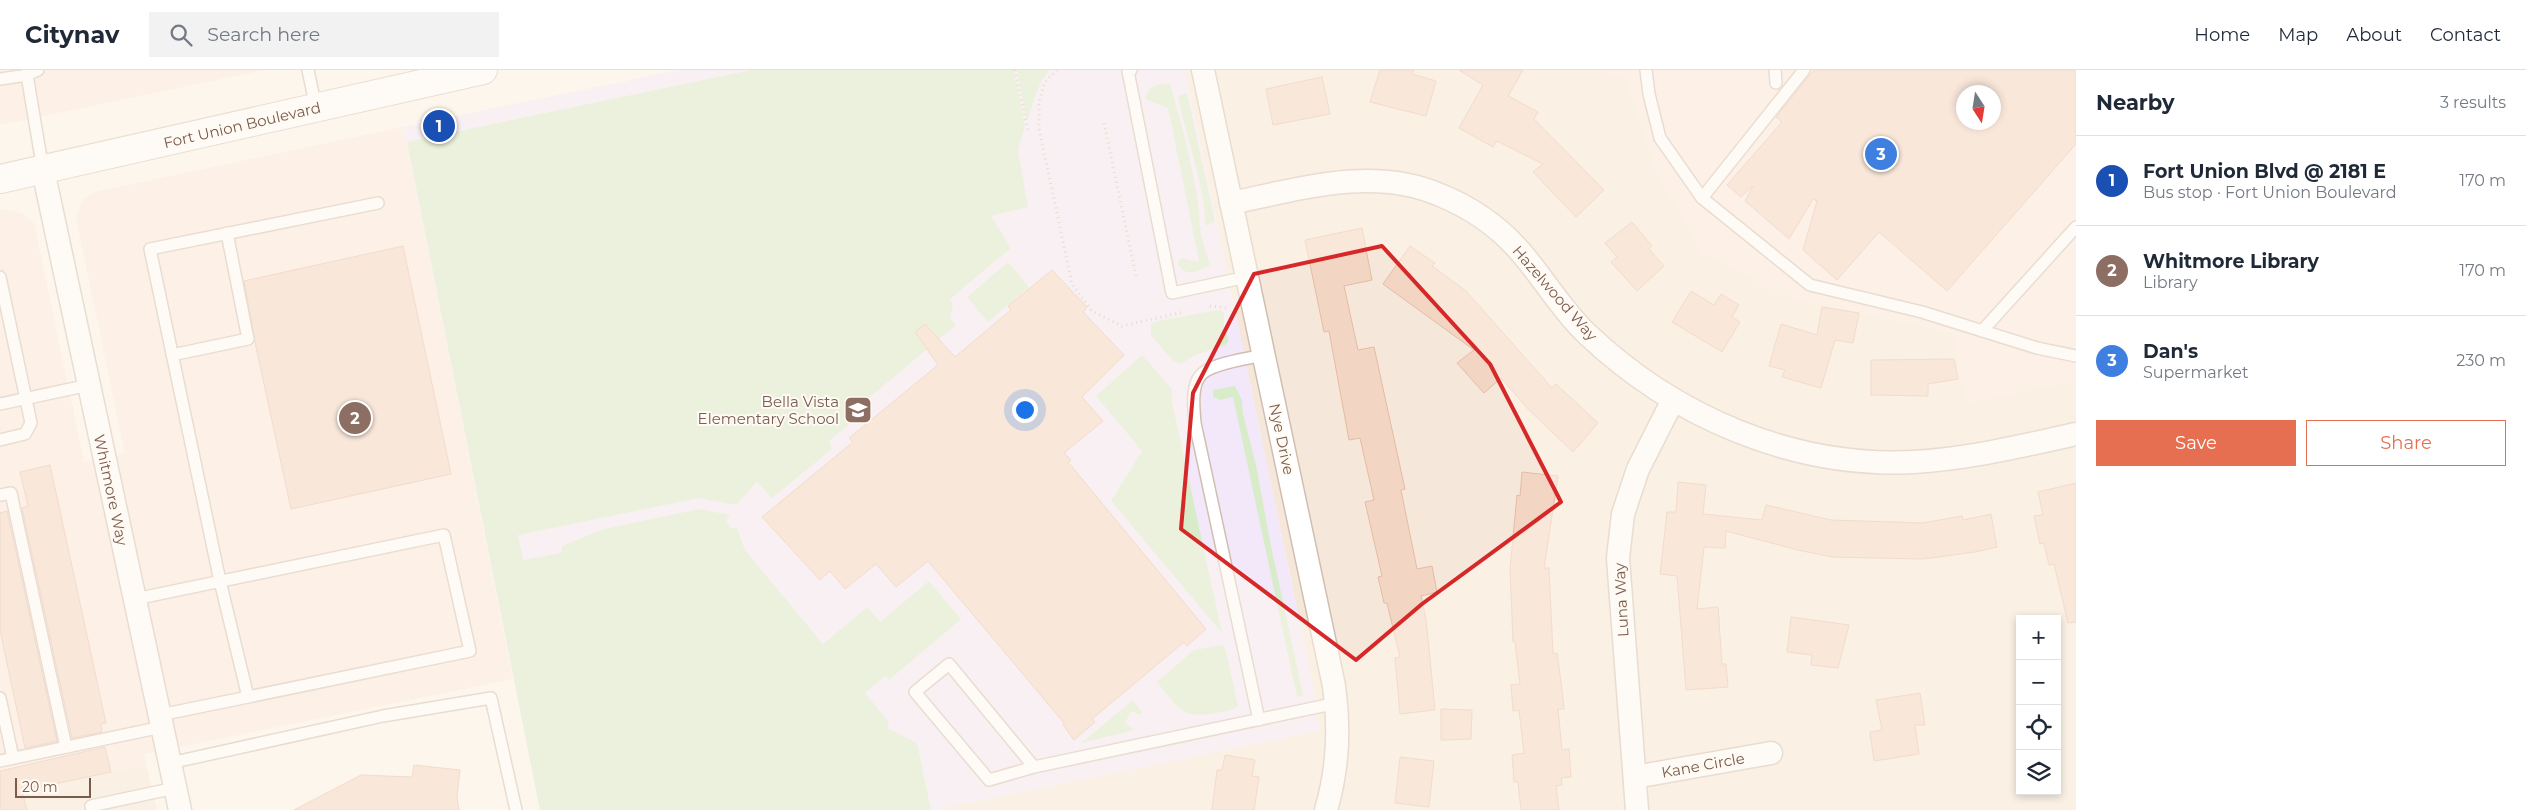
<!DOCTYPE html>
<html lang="en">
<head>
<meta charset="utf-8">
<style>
  :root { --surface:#fff; --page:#f2f2f3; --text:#1f2937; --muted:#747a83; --line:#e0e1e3; --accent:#e76f51 }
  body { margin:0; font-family:Montserrat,sans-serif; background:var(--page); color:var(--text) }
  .controls { position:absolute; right:15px; bottom:15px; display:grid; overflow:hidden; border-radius:0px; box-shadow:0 2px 8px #0003 }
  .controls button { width:45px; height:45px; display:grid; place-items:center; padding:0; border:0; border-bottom:1px solid var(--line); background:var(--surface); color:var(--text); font:25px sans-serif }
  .compass { position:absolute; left:1956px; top:15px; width:45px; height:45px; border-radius:50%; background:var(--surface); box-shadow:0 2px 8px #0003; rotate:168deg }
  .scale { position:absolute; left:15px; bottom:12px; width:76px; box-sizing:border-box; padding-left:5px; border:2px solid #7a5c4d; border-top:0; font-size:14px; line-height:18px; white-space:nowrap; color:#7a5c4d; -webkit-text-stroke:4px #fffaf3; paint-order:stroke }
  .you { position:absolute; left:1024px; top:339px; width:18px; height:18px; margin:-12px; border:4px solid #fff; border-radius:50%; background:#1a73e8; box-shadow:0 0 0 8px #1a73e833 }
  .badge { display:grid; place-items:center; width:32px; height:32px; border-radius:50%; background:var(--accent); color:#fff; font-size:16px; font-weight:700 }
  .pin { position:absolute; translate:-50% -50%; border:2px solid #fff; box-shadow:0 1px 5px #0006 }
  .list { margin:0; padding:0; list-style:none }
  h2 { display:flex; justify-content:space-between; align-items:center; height:65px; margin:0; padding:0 20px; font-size:21px }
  h2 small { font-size:16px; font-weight:400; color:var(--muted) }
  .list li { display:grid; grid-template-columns:32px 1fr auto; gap:15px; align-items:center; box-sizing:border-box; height:90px; padding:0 20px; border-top:1px solid var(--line) }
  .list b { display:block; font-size:19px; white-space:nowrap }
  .list p { margin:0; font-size:16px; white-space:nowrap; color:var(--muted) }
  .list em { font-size:16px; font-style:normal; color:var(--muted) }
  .actions { display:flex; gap:10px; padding:15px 20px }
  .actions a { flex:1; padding:11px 0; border:1px solid var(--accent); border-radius:0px; text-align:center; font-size:18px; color:var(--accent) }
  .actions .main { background:var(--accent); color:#fff }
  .icon { flex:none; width:28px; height:28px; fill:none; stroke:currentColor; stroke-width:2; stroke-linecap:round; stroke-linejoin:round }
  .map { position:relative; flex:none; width:2076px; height:740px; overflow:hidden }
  header { display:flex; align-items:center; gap:30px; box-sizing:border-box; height:70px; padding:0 25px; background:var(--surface); border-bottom:1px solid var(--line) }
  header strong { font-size:24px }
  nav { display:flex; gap:28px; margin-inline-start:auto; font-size:18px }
  .search { width:350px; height:45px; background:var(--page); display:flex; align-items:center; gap:12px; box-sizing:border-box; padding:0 18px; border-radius:0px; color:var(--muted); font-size:19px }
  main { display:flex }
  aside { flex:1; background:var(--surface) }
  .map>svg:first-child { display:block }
  .residential { fill:#f5e8da; fill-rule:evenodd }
  .commercial { fill:#fde8e0; fill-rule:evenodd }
  .education { fill:#f3e8fa }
  .green { fill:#d8ecc9 }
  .building { fill:#f3d5c3; stroke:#e6bba3; fill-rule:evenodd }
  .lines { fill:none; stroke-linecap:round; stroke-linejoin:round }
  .service-casing { stroke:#d1beb0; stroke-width:14 }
  .minor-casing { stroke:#d1beb0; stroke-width:25 }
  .secondary-casing { stroke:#d6c0b0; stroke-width:30 }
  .path { stroke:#d9b8a5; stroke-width:3; stroke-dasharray:1 4; stroke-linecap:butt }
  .service { stroke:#fff; stroke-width:11 }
  .minor { stroke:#fff; stroke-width:22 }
  .secondary { stroke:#fff; stroke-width:28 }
  .marked { fill:none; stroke:#d62828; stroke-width:4; stroke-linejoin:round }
  .labels { text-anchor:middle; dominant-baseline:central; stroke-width:4; stroke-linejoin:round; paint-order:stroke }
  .street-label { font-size:15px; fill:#7a5c4d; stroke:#fffaf3 }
  .education-label { font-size:15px; fill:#785e54; stroke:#fffaf3; text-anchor:end }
</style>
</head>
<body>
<header>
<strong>Citynav</strong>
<div class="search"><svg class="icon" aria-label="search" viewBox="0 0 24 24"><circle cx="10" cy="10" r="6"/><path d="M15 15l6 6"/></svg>Search here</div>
<nav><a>Home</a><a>Map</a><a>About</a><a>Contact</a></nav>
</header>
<main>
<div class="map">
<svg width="2076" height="740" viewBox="0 0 2076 740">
  <rect width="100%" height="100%" fill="#fdf6ec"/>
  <!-- residential -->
  <g class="residential">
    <path d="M1185,0H1596L1626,8L1657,104L1781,225L1953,263L1966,333L2076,311V740H934L1319,661L1314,621ZM2020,549H2057V721H2020Z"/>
    <path d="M146,695L157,740H0V726Z"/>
  </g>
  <!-- commercial -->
  <g class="commercial">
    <path d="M0,0H264L0,55Z"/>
    <path d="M1596,0H2076V311L1966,333L1953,263L1781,225L1702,184L1657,104L1626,8ZM1964,22H1994V52H1964Z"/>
    <path d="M403,57L513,609L145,684L146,695L0,726V139L22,143L34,153L84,392L125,384L76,148L83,129L95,122Z"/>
  </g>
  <!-- education -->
  <path class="education" d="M678,0H1185L1314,621L1320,661L934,740H540L403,57Z"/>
  <!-- green -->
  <g class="green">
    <path d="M751,0H1014L1025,56L1018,80L1028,137L991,146L1011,178L950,229L953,234L950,248L956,255L847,346L852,352L829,371L832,379L772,428L757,412L736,435L699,428L518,465L523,490L561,483L562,476L604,459L699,439L730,445L726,450L730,458H737L745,480L823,574L867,537L880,552L929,511L961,549L889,610L886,605L865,623L889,652L887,658L917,673L931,740H540L407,72Z"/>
    <path d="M1017,0H1050C1037,13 1033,35 1027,52Z"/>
    <path d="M1170,13L1186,72L1197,124L1201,165L1210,195C1199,201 1185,209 1178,193L1181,188L1199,192L1168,38L1145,29C1148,15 1157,14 1170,13Z"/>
    <path d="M1187,23L1215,151L1206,156C1204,111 1186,70 1178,26Z"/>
    <path d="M1008,192L1029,217L988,252L967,227Z"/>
    <path d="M1218,240L1224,242V257L1229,271L1225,275L1193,286L1181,294L1173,291L1151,265V254L1157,251Z"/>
    <path d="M1142,285L1172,319V332L1222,563L1111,431L1142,381L1096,326Z"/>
    <path d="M1235,316L1242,330L1243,344L1256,395L1271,476L1303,625L1297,627L1233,327L1220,330L1213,327V320Z"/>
    <path d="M1221,575L1225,577L1238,636C1231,641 1224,642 1215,643C1181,650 1177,636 1157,612L1194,580Z"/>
    <path d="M1133,630L1142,642L1141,645L1131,641L1125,653L1135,660L1081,673Z"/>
  </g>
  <!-- building -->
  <g class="building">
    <path d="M1380,0H1414L1412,4L1436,11L1426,46L1370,32Z"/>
    <path d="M1459,0H1523L1508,26L1538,42L1534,49L1604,120L1576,147L1533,102L1543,94L1497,71L1493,77L1459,58L1483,15Z"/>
    <path d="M1814,0H2076V74L1947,221L1879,162L1837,210L1803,180L1817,131L1813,129L1789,169L1745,131L1753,116L1741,127L1727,115L1782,52L1776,47ZM1964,22H1994V52H1964Z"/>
    <path d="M1322,7L1330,44L1273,55L1266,19Z"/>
    <path d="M1632,152L1652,176L1649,179L1664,196L1637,221L1611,192L1617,187L1605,173Z"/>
    <path d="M1362,158L1372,210L1344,216L1358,280L1374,277L1405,419L1401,420L1417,499L1432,496L1437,522L1421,526L1426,549L1435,640L1400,644L1395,588L1400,587L1387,533H1384L1378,507L1382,506L1365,432L1374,430L1360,368L1349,370L1329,261L1324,262L1305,170Z"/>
    <path d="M403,176L451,404L291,439L255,272L244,211Z"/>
    <path d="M1410,176L1435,193L1432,196L1465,220L1552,318L1556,314L1598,353L1573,382L1529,340L1501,308L1484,323L1457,293L1474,280L1383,214Z"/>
    <path d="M1052,200L1087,237L1083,242L1124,285L1082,327L1103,351L1064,383L1071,390L1068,392L1206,559L1187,576L1184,572L1092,649L1095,652L1074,670L1063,655L1064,653L928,491L896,517L876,494L845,519L830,501L820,510L762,447L853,372L849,368L938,295L915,262L925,254L955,287L1011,240L1008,236Z"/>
    <path d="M1691,221L1714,235L1721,224L1739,235L1732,247L1740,252L1722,282L1672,252Z"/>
    <path d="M1822,237L1859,243L1853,273L1835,270L1821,318L1782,307L1785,300L1769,296L1781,254L1817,265Z"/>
    <path d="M1954,289L1958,309L1928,314V326L1871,325V290Z"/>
    <path d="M50,395L106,653L101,654L102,662L72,668L22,438L28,436L20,402Z"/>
    <path d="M1522,402L1558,406L1544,498H1549L1553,584L1557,583L1562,619L1564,639H1558L1562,680L1569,679L1571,707L1561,708L1562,715L1556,716L1559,740H1521L1518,712H1514L1512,685L1524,683L1519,640L1513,641L1511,615L1520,614L1515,572H1513L1510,499L1517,425L1520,426Z"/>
    <path d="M1678,412L1706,415L1703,444L1762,450L1766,435L1831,450L1923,453L1962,446L1963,450L1991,444L1997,477L1975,482L1923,489L1832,487L1798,480L1726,461L1725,478L1704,477L1697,539L1718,537L1722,594H1726L1728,617L1686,620L1677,506L1660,504L1667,442H1676Z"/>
    <path d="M2076,413V552L2068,553L2054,494L2049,495L2044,473L2040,474L2034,446L2043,445L2038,422Z"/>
    <path d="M7,441L57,671L25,678L0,560V443Z"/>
    <path d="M1791,547L1849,555L1838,598L1811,595L1812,585L1787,582Z"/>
    <path d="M1920,623L1925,655H1915L1919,684L1874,691L1870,662L1882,660L1876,630Z"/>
    <path d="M1441,639L1472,640L1471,669L1441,670Z"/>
    <path d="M105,677L111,702L22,721L27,740H0V701Z"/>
    <path d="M1225,685L1255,690L1252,706L1259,707L1254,740H1212L1217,700H1222Z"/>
    <path d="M1400,687L1434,691L1429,737L1395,733Z"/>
    <path d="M414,695L460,700L457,727L459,740H294L361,705L412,707Z"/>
  </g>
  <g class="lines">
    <defs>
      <g id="service">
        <path d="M38,0L27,5L43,100"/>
        <path d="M308,0L316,38"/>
        <path d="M1131,0L1128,1L1172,223L1247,207"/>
        <path d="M1646,0L1649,24L1660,68L1702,128L1810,215L1922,242L2037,278L2076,286"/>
        <path d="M1775,0L1776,13"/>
        <path d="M0,9L27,5V0"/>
        <path d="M1702,128L1804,0"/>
        <path d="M0,207L31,353L25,364L0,370"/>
        <path d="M1982,261L2076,157"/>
        <path d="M172,285L248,269L227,163"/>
        <path d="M0,334L89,315"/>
        <path d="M0,425L11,423L66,677"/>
        <path d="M135,529C238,507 341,486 444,465L470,581L248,627L220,511L150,179L378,133"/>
        <path d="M0,628L13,688"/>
        <path d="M160,645L248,627"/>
        <path d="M1259,650L1195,353C1194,340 1191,317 1200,306C1208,294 1249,288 1264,285"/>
        <path d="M0,691L162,657"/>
        <path d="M170,693L383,646L491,628L516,740"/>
        <path d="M1034,697L949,594L915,622L989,710L1034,697L1337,633"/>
        <path d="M92,740L91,736L175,718"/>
      </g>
      <g id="minor">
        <path d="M1203,0L1334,616C1340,658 1338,699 1326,740"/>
        <path d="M43,100L180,740"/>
        <path d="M1231,133C1300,119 1373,96 1440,125C1472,138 1502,159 1524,186C1545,211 1563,241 1586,263C1673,346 1792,398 1913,392C1968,389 2022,376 2076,364"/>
        <path d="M1635,707L1771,683"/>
        <path d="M1637,740L1618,488L1623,444L1638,399L1673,330"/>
      </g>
      <path id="secondary" d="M0,109L483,0"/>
    </defs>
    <!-- service casing -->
    <use href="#service" class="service-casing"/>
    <!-- minor casing -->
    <use href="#minor" class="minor-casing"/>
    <!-- secondary casing -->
    <use href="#secondary" class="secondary-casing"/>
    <!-- path -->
    <g class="path">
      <path d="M1015,0L1028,61"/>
      <path d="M1057,0L1045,12L1039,32V59L1072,214L1092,241L1122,256L1184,242"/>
      <path d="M1104,53L1136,206"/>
      <path d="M1210,236L1227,238"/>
    </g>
    <!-- service -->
    <use href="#service" class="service"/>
    <!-- minor -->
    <use href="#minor" class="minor"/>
    <!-- secondary -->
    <use href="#secondary" class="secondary"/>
  </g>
  <!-- marked area -->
  <path d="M0 0H2076V740H0ZM1382,176L1490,294L1561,432L1422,534L1356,590L1181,459L1193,323L1254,204Z" fill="#fdf6ec" fill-opacity=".55" fill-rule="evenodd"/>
  <path class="marked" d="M1382,176L1490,294L1561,432L1422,534L1356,590L1181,459L1193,323L1254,204Z"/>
  <!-- icons -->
  <defs>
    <symbol id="school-square" viewBox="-11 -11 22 22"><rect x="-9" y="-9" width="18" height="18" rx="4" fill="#8d6e63" stroke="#fffaf3"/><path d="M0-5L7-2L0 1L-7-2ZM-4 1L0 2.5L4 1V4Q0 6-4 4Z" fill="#fff"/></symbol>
  </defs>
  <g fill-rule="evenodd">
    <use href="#school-square" x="842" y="324" width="32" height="32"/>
  </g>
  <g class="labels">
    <!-- street labels -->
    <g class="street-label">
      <text transform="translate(242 55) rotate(-13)">Fort Union Boulevard</text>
      <text transform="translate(1555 223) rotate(49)">Hazelwood Way</text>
      <text transform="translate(1282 369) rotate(78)">Nye Drive</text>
      <text transform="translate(111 420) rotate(78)">Whitmore Way</text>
      <text transform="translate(1621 530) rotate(-93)">Luna Way</text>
      <text transform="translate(1703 695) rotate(-10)">Kane Circle</text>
    </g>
    <!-- education labels -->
    <g class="education-label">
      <text x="839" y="331">Bella Vista<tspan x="839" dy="17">Elementary School</tspan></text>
    </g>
  </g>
</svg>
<div class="controls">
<button>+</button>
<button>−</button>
<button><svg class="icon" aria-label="locate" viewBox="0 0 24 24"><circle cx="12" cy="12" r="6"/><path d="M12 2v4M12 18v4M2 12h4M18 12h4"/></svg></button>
<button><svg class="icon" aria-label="layers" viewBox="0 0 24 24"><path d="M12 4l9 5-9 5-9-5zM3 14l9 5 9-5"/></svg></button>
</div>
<svg class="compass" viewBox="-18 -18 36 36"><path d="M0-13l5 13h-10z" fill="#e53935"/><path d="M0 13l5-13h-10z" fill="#747a83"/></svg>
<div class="scale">20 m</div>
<div class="you"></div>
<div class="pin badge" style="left:439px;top:56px;background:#1a4fb4">1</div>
<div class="pin badge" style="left:355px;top:348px;background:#8d6e63">2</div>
<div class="pin badge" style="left:1881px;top:84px;background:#3f7fe0">3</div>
</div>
<aside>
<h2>Nearby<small>3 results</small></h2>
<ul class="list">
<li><span class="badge" style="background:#1a4fb4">1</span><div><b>Fort Union Blvd @ 2181 E</b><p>Bus stop · Fort Union Boulevard</p></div><em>170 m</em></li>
<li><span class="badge" style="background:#8d6e63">2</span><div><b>Whitmore Library</b><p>Library</p></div><em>170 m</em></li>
<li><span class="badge" style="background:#3f7fe0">3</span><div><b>Dan's</b><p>Supermarket</p></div><em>230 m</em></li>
</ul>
<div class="actions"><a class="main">Save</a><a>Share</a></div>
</aside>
</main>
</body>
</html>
